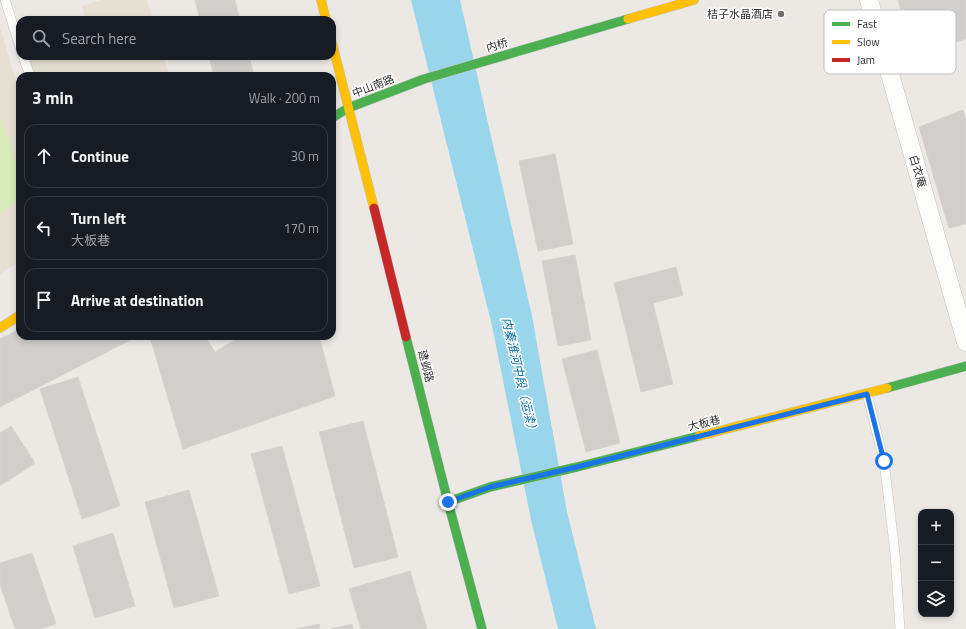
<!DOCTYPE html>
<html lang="en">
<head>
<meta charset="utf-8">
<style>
  :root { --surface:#171b24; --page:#20242c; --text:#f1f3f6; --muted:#9ea1a6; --line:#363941 }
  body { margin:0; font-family:"Titillium Web","Noto Sans SC",sans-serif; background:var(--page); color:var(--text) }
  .controls { position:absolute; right:12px; bottom:12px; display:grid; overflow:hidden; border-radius:8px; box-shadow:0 2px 6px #0003 }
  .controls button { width:36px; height:36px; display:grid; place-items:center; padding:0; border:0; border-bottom:1px solid var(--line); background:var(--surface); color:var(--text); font:20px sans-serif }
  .stop { position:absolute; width:12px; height:12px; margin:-9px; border:3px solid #1a73e8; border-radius:50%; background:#fff }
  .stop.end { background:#1a73e8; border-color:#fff; box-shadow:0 1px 4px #0008 }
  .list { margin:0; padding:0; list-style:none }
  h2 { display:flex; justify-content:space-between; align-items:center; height:52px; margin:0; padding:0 16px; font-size:17px }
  h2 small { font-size:13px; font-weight:400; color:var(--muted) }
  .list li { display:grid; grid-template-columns:26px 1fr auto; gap:12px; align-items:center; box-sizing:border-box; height:64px; margin:0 8px 8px; padding:0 8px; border:1px solid var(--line); border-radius:12px }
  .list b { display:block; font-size:15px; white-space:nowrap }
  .list p { margin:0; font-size:13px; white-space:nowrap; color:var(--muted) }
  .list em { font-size:13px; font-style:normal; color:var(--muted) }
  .icon { flex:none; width:22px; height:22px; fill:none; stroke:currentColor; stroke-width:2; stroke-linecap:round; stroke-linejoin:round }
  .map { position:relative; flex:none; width:966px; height:629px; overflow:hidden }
  .search { position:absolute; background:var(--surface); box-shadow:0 2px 6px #0003; left:16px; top:16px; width:320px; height:44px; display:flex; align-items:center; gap:10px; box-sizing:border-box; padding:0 14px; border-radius:12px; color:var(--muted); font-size:15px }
  .panel { position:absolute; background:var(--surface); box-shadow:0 2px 6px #0003; left:16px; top:72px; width:320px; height:268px; border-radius:12px }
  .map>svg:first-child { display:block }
  .education { fill:#e6e0d3 }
  .pitch { fill:#d9eabb }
  .water { fill:#99d6ec }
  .building { fill:#d1cecb; stroke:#d7d4d0 }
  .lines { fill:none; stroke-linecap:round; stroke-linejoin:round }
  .lane-casing { stroke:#c5c4c5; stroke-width:10 }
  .street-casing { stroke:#c5c4c5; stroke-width:19 }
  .fast-casing { stroke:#c5c4c5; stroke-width:10 }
  .slow-casing { stroke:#c5c4c5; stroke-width:10 }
  .jam-casing { stroke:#c5c4c5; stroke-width:10 }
  .lane { stroke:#fcfcfb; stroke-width:9 }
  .street { stroke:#fcfcfb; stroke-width:18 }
  .fast { stroke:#4caf50; stroke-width:9 }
  .slow { stroke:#ffc107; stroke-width:9 }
  .jam { stroke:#c62828; stroke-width:9 }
  .route { stroke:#1a73e8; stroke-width:5 }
  .poi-dot { fill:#706f6e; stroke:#fff; stroke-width:1.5 }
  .labels { text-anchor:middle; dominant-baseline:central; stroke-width:3; stroke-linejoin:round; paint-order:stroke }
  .poi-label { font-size:11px; fill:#2e2e2e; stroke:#fff; text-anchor:end }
  .street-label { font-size:11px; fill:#2e2e2e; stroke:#fff }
  .water-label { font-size:12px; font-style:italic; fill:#0d6fa3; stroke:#fff }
  .key { fill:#fff; stroke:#c0c0c0; stroke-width:1 }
  .key-label { font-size:11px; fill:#2e2e2e }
</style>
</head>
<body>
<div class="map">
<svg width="966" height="629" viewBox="0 0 966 629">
  <rect width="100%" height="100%" fill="#ece8e4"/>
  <!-- education -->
  <g class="education">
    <path d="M102,0H147L152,20H86L82,6Z"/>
    <path d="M0,27L20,95V261L0,274Z"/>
    <path d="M25,56H163L169,76H31Z"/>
  </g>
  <!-- pitch -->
  <path class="pitch" d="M0,118C7,137 24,172 20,192C18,202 7,209 0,214Z"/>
  <!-- water -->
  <path class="water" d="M411,0H460L532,316L567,512L596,629H558L531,520L492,326Z"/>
  <!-- building -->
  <g class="building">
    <path d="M195,0H235L240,20H200Z"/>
    <path d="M898,0H966V39L914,54Z"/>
    <path d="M209,56H249L254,76H214Z"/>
    <path d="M963,110L966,122V224L949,228L919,127Z"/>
    <path d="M555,154L573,244L538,251L519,161Z"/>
    <path d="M575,255L591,340L558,346L542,261Z"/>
    <path d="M676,267L683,295L653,303L673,384L641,392L614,283Z"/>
    <path d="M20,329V336H138L0,407V339Z"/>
    <path d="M152,336H205L215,352L241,336H319L335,396L183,449L150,337Z"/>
    <path d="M597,350L620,443L586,452L562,359Z"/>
    <path d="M78,377L120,506L82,519L40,389Z"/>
    <path d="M363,421L398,557L354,568L319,432Z"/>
    <path d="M11,426L35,463L0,486V433Z"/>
    <path d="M282,446L320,586L289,594L251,454Z"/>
    <path d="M189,490L219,596L174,608L145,502Z"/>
    <path d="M113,533L135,606L95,618L73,546Z"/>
    <path d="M32,553L56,624L40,629H15L0,584V563Z"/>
    <path d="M410,571L427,629H361L349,589Z"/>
    <path d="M319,624L320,629H296Z"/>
    <path d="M352,624L353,629H330Z"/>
  </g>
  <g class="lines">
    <defs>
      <g id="lane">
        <path d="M5,0L20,47"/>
        <path d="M23,56L30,76"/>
        <path d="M867,394L884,461L895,553L900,629"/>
      </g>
      <path id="street" d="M869,0L966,342"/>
      <g id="fast">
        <path d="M332,118L348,108L424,79L628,19"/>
        <path d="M406,337L448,502L482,629"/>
        <path d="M887,388L966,366"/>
        <path d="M448,502L490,487L577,467L699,436"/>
      </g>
      <g id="slow">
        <path d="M321,0L326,20"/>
        <path d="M628,19L694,0"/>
        <path d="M332,43L374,208"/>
        <path d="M0,328L20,315"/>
        <path d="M699,436L887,388"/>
      </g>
      <path id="jam" d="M374,208L406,337"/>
    </defs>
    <!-- lane casing -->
    <use href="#lane" class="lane-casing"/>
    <!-- street casing -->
    <use href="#street" class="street-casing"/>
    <!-- fast casing -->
    <use href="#fast" class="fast-casing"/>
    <!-- slow casing -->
    <use href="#slow" class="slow-casing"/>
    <!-- jam casing -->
    <use href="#jam" class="jam-casing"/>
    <!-- lane -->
    <use href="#lane" class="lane"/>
    <!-- street -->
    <use href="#street" class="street"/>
    <!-- fast -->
    <use href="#fast" class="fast"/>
    <!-- slow -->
    <use href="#slow" class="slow"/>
    <!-- jam -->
    <use href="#jam" class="jam"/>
  </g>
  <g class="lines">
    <!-- route -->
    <path class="route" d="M448,502L490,487L577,467L867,394L884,461"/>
  </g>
  <!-- markers -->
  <circle class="poi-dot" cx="781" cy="14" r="4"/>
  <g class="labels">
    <!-- poi labels -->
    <g class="poi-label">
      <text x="773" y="14">桔子水晶酒店</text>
    </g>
    <!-- street labels -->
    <g class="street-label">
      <text transform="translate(497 45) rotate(-16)">内桥</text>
      <text transform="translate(373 86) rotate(-21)">中山南路</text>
      <text transform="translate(918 171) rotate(74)">白衣庵</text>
      <text transform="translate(426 366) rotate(76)">建邺路</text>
      <text transform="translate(704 423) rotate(-14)">大板巷</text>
    </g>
    <!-- water labels -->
    <g class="water-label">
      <text transform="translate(520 376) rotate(77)">内秦淮河中段（运渎）</text>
    </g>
  </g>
  <!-- legend -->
  <rect x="824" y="10" width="132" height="64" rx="6" class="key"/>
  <rect x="832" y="22" width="18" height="4" fill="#4caf50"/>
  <rect x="832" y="40" width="18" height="4" fill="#ffc107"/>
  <rect x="832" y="58" width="18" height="4" fill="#c62828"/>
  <g class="key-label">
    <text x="857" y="28">Fast</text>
    <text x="857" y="46">Slow</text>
    <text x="857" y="64">Jam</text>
  </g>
</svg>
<div class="controls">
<button>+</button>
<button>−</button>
<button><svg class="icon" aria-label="layers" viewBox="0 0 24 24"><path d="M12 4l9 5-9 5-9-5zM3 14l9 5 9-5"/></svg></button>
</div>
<div class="stop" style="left:884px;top:461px"></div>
<div class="stop end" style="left:448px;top:502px"></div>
<div class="search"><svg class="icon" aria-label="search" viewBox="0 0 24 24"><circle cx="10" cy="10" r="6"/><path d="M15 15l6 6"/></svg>Search here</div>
<section class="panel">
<h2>3 min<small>Walk · 200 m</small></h2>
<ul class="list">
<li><svg class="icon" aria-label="ahead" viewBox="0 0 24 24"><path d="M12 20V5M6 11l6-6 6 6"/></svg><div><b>Continue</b></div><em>30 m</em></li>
<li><svg class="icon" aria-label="left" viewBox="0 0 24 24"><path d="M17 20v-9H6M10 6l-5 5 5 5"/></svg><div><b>Turn left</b><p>大板巷</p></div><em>170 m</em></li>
<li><svg class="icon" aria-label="arrive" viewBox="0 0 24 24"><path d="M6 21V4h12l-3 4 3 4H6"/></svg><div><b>Arrive at destination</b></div></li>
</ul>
</section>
</div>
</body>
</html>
